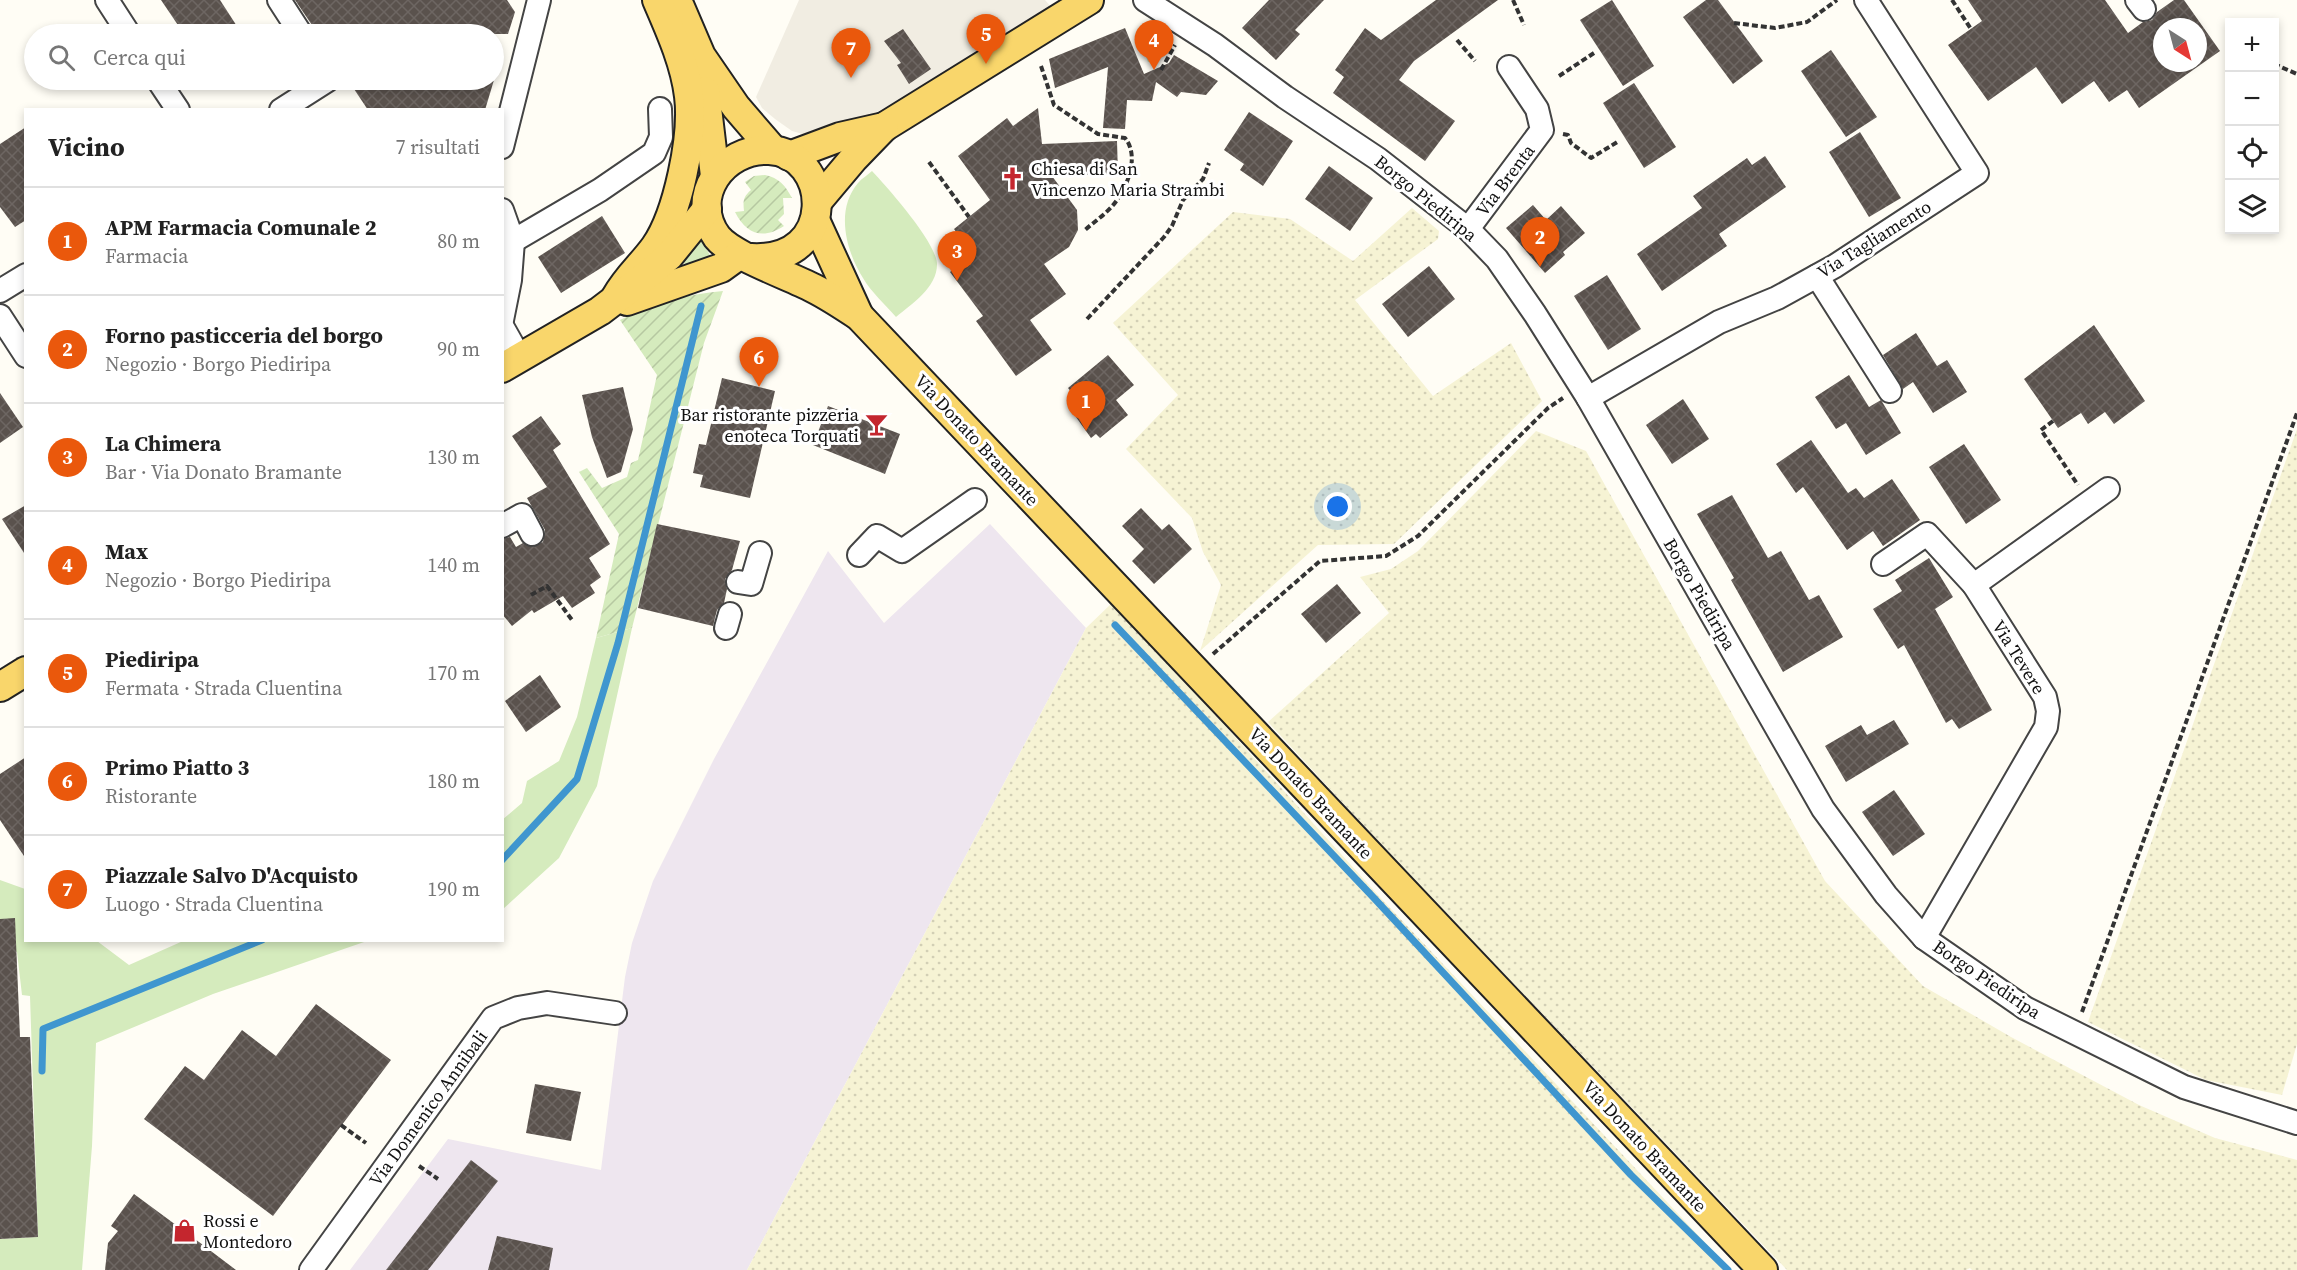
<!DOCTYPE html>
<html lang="it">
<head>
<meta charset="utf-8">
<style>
  :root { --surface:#fff; --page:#f6f6f6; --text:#222; --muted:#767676; --line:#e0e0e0; --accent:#ea580c }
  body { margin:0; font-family:"Source Serif 4",serif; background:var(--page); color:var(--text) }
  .controls { position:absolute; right:18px; top:18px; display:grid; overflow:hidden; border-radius:0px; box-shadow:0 3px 9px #0003 }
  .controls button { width:54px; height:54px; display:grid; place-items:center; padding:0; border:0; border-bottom:2px solid var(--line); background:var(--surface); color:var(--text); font:30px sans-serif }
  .compass { position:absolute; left:2153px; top:18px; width:54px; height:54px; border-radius:50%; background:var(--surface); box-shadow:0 3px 9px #0003; rotate:144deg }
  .you { position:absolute; left:1338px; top:507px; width:21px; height:21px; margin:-15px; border:4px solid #fff; border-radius:50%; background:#1a73e8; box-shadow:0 0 0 9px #1a73e833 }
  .badge { display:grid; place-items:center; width:39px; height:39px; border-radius:50%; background:var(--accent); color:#fff; font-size:20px; font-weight:700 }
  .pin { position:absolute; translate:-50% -50px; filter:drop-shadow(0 2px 3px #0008) }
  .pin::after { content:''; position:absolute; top:32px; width:21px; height:18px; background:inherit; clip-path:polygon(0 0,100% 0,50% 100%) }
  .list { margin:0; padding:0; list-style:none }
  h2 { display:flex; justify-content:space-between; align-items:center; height:78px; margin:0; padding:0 24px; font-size:26px }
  h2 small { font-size:20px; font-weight:400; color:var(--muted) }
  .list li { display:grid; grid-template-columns:39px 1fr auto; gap:18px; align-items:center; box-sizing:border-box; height:108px; padding:0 24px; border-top:2px solid var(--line) }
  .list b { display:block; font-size:22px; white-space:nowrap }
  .list p { margin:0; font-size:20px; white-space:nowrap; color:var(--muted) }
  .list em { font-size:20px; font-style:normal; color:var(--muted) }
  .icon { flex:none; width:33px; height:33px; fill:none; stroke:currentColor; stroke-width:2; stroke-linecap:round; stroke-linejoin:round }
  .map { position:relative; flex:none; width:2297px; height:1270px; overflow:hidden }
  .search { position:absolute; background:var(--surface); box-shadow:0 3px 9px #0003; left:24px; top:24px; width:480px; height:66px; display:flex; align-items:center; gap:15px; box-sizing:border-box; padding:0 21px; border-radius:33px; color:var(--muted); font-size:22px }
  .panel { position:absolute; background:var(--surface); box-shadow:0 3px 9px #0003; left:24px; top:108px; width:480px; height:834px; border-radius:0px }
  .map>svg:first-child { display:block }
  .industrial { fill:#eee6ef }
  .farmland { fill:url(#farmland-dots) }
  .grass { fill:#d5ebbd }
  .garden { fill:url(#garden-furrows) }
  .plaza { fill:#f1ede2 }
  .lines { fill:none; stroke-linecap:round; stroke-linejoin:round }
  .stream { stroke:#3f96cf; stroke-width:7 }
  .building { fill:url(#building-cross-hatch); fill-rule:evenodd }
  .minor-casing { stroke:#444; stroke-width:26 }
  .major-casing { stroke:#222; stroke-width:32 }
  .path { stroke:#333; stroke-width:4; stroke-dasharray:6 3; stroke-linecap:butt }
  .minor { stroke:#fff; stroke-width:22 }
  .major { stroke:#f9d66b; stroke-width:28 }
  .labels { text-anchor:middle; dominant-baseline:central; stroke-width:6; stroke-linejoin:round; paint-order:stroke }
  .poi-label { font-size:18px; fill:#111; stroke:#fff; text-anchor:start }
  .street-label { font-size:18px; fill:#111; stroke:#fff }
</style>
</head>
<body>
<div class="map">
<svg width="2297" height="1270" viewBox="0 0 2297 1270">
  <defs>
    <pattern id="farmland-dots" width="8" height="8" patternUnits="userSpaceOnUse" patternTransform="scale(1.5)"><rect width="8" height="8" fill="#f6f3d4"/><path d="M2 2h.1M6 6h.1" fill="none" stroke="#d2cfb5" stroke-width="1.8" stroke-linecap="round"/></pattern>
    <pattern id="garden-furrows" width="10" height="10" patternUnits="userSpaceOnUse" patternTransform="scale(1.5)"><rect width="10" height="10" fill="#d5ebbd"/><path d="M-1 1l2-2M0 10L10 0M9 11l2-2" fill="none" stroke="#b6c8a1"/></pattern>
    <pattern id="building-cross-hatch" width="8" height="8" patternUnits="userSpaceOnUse" patternTransform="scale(1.5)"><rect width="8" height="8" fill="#5a524d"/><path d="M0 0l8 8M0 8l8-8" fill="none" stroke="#6d6662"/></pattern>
  </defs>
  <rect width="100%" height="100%" fill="#fffdf5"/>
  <!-- industrial -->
  <path class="industrial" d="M990,524L1086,628L747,1270H350L448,1139L601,1170L625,977L632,943L653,881L714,759L828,551L884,623Z"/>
  <!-- farmland -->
  <g class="farmland">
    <path d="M1412,208L1439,231L1438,239L1355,300L1433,396L1511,343L1542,401L1394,544L1318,545L1200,651L1221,585L1203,552L1192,518L1126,449L1178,395L1113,323L1233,212L1290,219L1353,261Z"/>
    <path d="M2297,429V1044L2282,1095L2206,1080L2088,1022Z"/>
    <path d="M1536,431L1586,451L1825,881L1923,986L2011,1037L2139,1105L2215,1138L2297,1160V1270H1972L1970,1268L1966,1270H1787L1392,856L1268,722L1389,613L1360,577L1391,569L1418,551Z"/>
    <path d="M1113,602L1378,895L1731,1270H747L1086,628Z"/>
  </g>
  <!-- grass -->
  <g class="grass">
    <path d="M872,171C888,188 935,241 937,263C938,287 912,304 896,317C885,304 871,292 863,278C846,251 835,210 858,183C862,178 868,175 872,171Z"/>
    <path d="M698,234L711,257L687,266L678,257Z"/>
    <path d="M632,628L597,786L559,858L503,909L502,820L522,803L527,781L559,761L577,717L596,638Z"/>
    <path d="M0,880L25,889L26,940L97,941L129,965L183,941H367L213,994L96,1043L92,1146L82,1270H0V1239L38,1237L30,996L22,995L17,952L0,949Z"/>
  </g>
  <!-- garden -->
  <g class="garden">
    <path d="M1138,35L1165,47L1154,62H1148Z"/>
    <path d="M765,175C779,178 785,185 792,198H783L784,214L778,220L784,226C763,240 746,234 735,212L744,211C743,201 743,197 751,190L745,182L754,176Z"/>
    <path d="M723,291L704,343L632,628L596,638L619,534L579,472L587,468L602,488L627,477L631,463L638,460L657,375L620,320C653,303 687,294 723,291Z"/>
  </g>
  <!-- plaza -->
  <path class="plaza" d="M799,0H1045L1052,8L895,102L875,113L810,136L792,131L775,119L762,108L756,97Z"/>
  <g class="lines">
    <!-- stream -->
    <g class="stream">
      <path d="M1115,625L1373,897L1631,1175L1728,1270"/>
      <path d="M502,860L577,779L618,643L701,306"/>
      <path d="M42,1071L43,1029L262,940"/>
    </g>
  </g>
  <!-- building -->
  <g class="building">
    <path d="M161,0H220L242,34H184Z"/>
    <path d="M295,0H507L515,12L508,34H318Z"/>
    <path d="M1269,0H1324L1295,30L1300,34L1276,60L1242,28Z"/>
    <path d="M1436,0H1498L1414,61L1399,80L1455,121L1425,161L1333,93L1344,77L1335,70L1365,28L1381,40Z"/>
    <path d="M1612,0L1654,66L1623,86L1580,20Z"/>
    <path d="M1706,0H1718L1763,61L1733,84L1683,17Z"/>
    <path d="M1968,0H2105L2128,33L2143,22L2152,20L2157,12L2174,0H2184L2220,51L2139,108L2127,90L2109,102L2094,81L2062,104L2036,67L1988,101L1948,45L1982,21ZM2162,27H2198V63H2162Z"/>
    <path d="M1125,28L1144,74L1169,63L1174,55L1218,81L1206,95L1181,92L1177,97L1156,82L1152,101L1127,100L1125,129L1103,128L1108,67L1055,88L1049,59Z"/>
    <path d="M903,29L931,69L909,84L897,65L901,63L884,41Z"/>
    <path d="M1831,50L1877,117L1846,137L1801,71Z"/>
    <path d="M348,80H494L485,110H368Z"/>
    <path d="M1634,83L1676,147L1644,168L1603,103Z"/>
    <path d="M1038,108L1042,144L1117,141L1118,174L1052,176L1077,210L1078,230L1069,247L1044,264L1066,294L1030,320L1052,350L1016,376L976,321L983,316L950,272L973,255L954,229L990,200L958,156L1007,118L1013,126Z"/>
    <path d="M1249,112L1293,141L1263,186L1240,170L1244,164L1224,150Z"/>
    <path d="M26,127V220L15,227L0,207V144Z"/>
    <path d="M1860,132L1901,198L1869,217L1829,152Z"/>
    <path d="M1765,156L1786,187L1719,234L1727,246L1662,291L1637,254L1702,208L1693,196L1747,158L1752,165Z"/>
    <path d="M1329,166L1373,198L1350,231L1305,199Z"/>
    <path d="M1533,205L1546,220L1561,206L1585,233L1563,252L1565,255L1545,273L1506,228Z"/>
    <path d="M602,216L625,253L561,293L538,257Z"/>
    <path d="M1429,266L1455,299L1408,337L1382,304Z"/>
    <path d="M1607,275L1641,329L1608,350L1574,296Z"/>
    <path d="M2094,325L2145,401L2114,424L2105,412L2088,424L2081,413L2058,428L2024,379Z"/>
    <path d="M1916,333L1937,366L1947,360L1967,392L1933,413L1913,382L1903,389L1883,355Z"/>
    <path d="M1108,355L1134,385L1116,400L1128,415L1100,438L1096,434L1091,438L1076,417L1080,402L1068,388Z"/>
    <path d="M1849,375L1869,407L1881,400L1901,433L1866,455L1846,423L1836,429L1815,397Z"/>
    <path d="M722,378L775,391L750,498L700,487L703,475L693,473L699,444L706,445Z"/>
    <path d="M623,387L633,429L621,472L607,478L592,437L582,395Z"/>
    <path d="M0,393L23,427L0,443Z"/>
    <path d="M1683,399L1709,439L1672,464L1646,425Z"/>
    <path d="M828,406L900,434L885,474L813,445Z"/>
    <path d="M541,416L561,444L553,450L610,544L589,558L601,577L590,585L595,593L572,608L563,596L534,613L532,610L512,626L502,614V539L510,537L516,547L523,543L532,547L543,542L545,530L527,498L547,487L512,436Z"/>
    <path d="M1811,440L1848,493L1856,488L1864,498L1892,479L1920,520L1883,546L1873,531L1847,550L1803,487L1796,493L1776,464Z"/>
    <path d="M1964,444L2001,500L1966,524L1929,467Z"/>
    <path d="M1732,495L1768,558L1781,551L1809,600L1819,595L1843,637L1783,672L1731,580L1734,578L1697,514Z"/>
    <path d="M26,505V556L2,519Z"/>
    <path d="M1141,508L1162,530L1169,524L1192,549L1154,584L1132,561L1144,549L1122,526Z"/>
    <path d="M657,524L740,541L732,570L725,579L727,589L724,603L717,610L713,626L638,608Z"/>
    <path d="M1929,558L1953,597L1935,609L1992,710L1959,729L1952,719L1946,723L1904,645L1898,649L1873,609L1902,591L1895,580Z"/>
    <path d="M1337,584L1361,613L1326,643L1301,614Z"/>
    <path d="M540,675L561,707L526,732L505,701Z"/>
    <path d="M1894,720L1909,744L1846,782L1825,746L1861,725L1867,735Z"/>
    <path d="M26,757V859L0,820V774Z"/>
    <path d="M1894,790L1925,834L1893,856L1862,812Z"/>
    <path d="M15,918L20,1037H30L38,1237L0,1239V919Z"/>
    <path d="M316,1004L391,1060L273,1216L144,1119L185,1066L204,1080L242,1030L276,1056Z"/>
    <path d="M535,1084L581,1092L571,1141L526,1133Z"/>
    <path d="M471,1160L498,1181L428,1270H386Z"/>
    <path d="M134,1194L199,1242L236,1270H105L108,1243L118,1231L111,1226Z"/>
    <path d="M497,1236L553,1248L549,1270H488Z"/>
  </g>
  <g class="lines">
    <defs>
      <g id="minor">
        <path d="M107,0L129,34"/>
        <path d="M279,0L301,34"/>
        <path d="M1145,0L1215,45L1285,97L1378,159L1468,229L1497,259L1535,314L1588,398L1823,809L1886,895L1924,938L2025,1008L2184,1087L2297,1123"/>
        <path d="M2137,0L2144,9"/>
        <path d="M158,80L178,110"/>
        <path d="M281,110L328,80"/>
        <path d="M502,147L539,0"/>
        <path d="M502,210L513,241L510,280L502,320"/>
        <path d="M1468,229L1542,130L1537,109L1509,67"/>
        <path d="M513,241L600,190L654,153L661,137L660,109"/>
        <path d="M1817,276L1890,391"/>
        <path d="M0,291L26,275"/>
        <path d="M0,316L26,356"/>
        <path d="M502,326L520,358"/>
        <path d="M1588,398L1719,322L1777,298L1835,266L1977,173L1866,0"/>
        <path d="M502,526L522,515L532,534"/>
        <path d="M859,555L877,536L902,551L975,500"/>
        <path d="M1883,564L1927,534L1974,585"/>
        <path d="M738,582L751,584L760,553"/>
        <path d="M726,628L730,614"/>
        <path d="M1924,938L2046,727L2048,711L2045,697L1974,585L2108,489"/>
        <path d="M311,1270L493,1018L518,1008L547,1003L615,1013"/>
      </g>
      <g id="major">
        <path d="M680,7L701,56L736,107L773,150"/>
        <path d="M705,91L715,176"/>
        <path d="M789,156L840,137L884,127L1089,0"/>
        <path d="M817,202L854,158L884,127"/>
        <path d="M815,220L859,316"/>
        <path d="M751,258C839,263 832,153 769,150C723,148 688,197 717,237C732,256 788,275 813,288C829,296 844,306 859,316L1763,1270"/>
        <path d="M616,297C627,277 642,265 655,247C678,214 694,136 689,96C685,63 670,30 657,0"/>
        <path d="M627,301L721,268L739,255"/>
        <path d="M502,368L600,311L646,276L669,256L707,209"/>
        <path d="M0,687L26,671"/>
      </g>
    </defs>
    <!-- minor casing -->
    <use href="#minor" class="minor-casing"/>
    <!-- major casing -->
    <use href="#major" class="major-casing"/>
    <!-- path -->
    <g class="path">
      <path d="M1513,0L1524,25"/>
      <path d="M1952,0L1971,29"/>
      <path d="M1734,23L1775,28L1807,22L1837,0"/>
      <path d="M1457,40L1475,61"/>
      <path d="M2274,64L2297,74"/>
      <path d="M1041,66L1054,105L1098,134L1125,138C1139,155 1129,183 1117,200C1109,212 1095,221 1085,230"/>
      <path d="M1161,70L1175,45"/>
      <path d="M1559,76L1594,53"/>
      <path d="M1563,134L1568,135L1571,143L1591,158L1619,141"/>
      <path d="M929,162L969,217"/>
      <path d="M1087,319L1164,237L1172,226L1183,200L1203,179L1209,163"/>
      <path d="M2053,421L2041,430L2078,485"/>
      <path d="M531,595L547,586L572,620"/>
      <path d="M1213,654L1320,561L1386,556L1418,536L1548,408L1563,398"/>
      <path d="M2082,1012L2297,413"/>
      <path d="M341,1125L366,1143"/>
      <path d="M419,1166L438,1179"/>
    </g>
    <!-- minor -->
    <use href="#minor" class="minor"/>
    <!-- major -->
    <use href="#major" class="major"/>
  </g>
  <!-- icons -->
  <defs>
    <symbol id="church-bare" viewBox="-9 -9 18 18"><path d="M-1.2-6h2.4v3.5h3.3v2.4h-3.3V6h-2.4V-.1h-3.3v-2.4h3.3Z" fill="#c4262e" stroke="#fff" stroke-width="2.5" paint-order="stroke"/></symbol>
    <symbol id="bar-bare" viewBox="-9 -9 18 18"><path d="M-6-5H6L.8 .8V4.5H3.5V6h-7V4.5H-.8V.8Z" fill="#c4262e" stroke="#fff" stroke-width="2.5" paint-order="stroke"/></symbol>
    <symbol id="shop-bare" viewBox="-9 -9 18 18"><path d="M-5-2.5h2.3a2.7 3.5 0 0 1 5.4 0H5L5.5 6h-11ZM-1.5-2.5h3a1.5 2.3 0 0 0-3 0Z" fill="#c4262e" stroke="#fff" stroke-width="2.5" paint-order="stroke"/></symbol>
  </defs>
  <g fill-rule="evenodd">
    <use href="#church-bare" x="996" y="162" width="33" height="33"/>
    <use href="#bar-bare" x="860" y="408" width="33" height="33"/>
    <use href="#shop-bare" x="168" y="1214" width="33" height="33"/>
  </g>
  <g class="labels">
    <!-- poi labels -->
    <g class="poi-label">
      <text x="1031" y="168">Chiesa di San<tspan x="1031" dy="21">Vincenzo Maria Strambi</tspan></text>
      <text x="859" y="414" text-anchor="end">Bar ristorante pizzeria<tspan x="859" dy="21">enoteca Torquati</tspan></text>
      <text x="203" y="1220">Rossi e<tspan x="203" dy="21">Montedoro</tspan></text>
    </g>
    <!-- street labels -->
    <g class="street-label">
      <text transform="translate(1505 180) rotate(-53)">Via Brenta</text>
      <text transform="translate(1426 198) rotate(39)">Borgo Piediripa</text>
      <text transform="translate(1874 239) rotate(-32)">Via Tagliamento</text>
      <text transform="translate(977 440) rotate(47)">Via Donato Bramante</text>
      <text transform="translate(1700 594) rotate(60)">Borgo Piediripa</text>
      <text transform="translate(2019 657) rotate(58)">Via Tevere</text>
      <text transform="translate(1311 793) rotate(47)">Via Donato Bramante</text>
      <text transform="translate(1987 979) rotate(34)">Borgo Piediripa</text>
      <text transform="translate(428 1108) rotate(-54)">Via Domenico Annibali</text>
      <text transform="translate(1645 1146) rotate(47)">Via Donato Bramante</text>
    </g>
  </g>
</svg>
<div class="controls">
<button>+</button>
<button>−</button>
<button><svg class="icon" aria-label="locate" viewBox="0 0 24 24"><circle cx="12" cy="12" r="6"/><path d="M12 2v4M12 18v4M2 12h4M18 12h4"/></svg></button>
<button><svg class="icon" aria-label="layers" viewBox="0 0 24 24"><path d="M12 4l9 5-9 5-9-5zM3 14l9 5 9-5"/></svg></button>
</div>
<svg class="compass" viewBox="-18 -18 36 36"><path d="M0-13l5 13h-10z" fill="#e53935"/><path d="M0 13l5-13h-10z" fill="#767676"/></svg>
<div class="you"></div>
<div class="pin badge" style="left:1086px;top:431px">1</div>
<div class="pin badge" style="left:1540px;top:267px">2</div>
<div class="pin badge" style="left:957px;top:281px">3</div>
<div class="pin badge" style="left:1154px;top:70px">4</div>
<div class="pin badge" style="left:986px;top:64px">5</div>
<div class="pin badge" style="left:759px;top:387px">6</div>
<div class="pin badge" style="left:851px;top:78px">7</div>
<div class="search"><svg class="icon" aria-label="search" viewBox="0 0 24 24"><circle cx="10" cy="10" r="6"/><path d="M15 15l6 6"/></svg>Cerca qui</div>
<section class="panel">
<h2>Vicino<small>7 risultati</small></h2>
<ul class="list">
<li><span class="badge">1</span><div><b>APM Farmacia Comunale 2</b><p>Farmacia</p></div><em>80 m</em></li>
<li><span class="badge">2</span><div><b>Forno pasticceria del borgo</b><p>Negozio · Borgo Piediripa</p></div><em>90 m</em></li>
<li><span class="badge">3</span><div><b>La Chimera</b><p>Bar · Via Donato Bramante</p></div><em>130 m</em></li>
<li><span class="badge">4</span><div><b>Max</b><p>Negozio · Borgo Piediripa</p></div><em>140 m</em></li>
<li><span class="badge">5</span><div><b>Piediripa</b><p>Fermata · Strada Cluentina</p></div><em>170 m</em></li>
<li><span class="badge">6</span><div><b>Primo Piatto 3</b><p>Ristorante</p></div><em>180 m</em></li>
<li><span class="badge">7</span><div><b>Piazzale Salvo D'Acquisto</b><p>Luogo · Strada Cluentina</p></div><em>190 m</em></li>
</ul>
</section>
</div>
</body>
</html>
